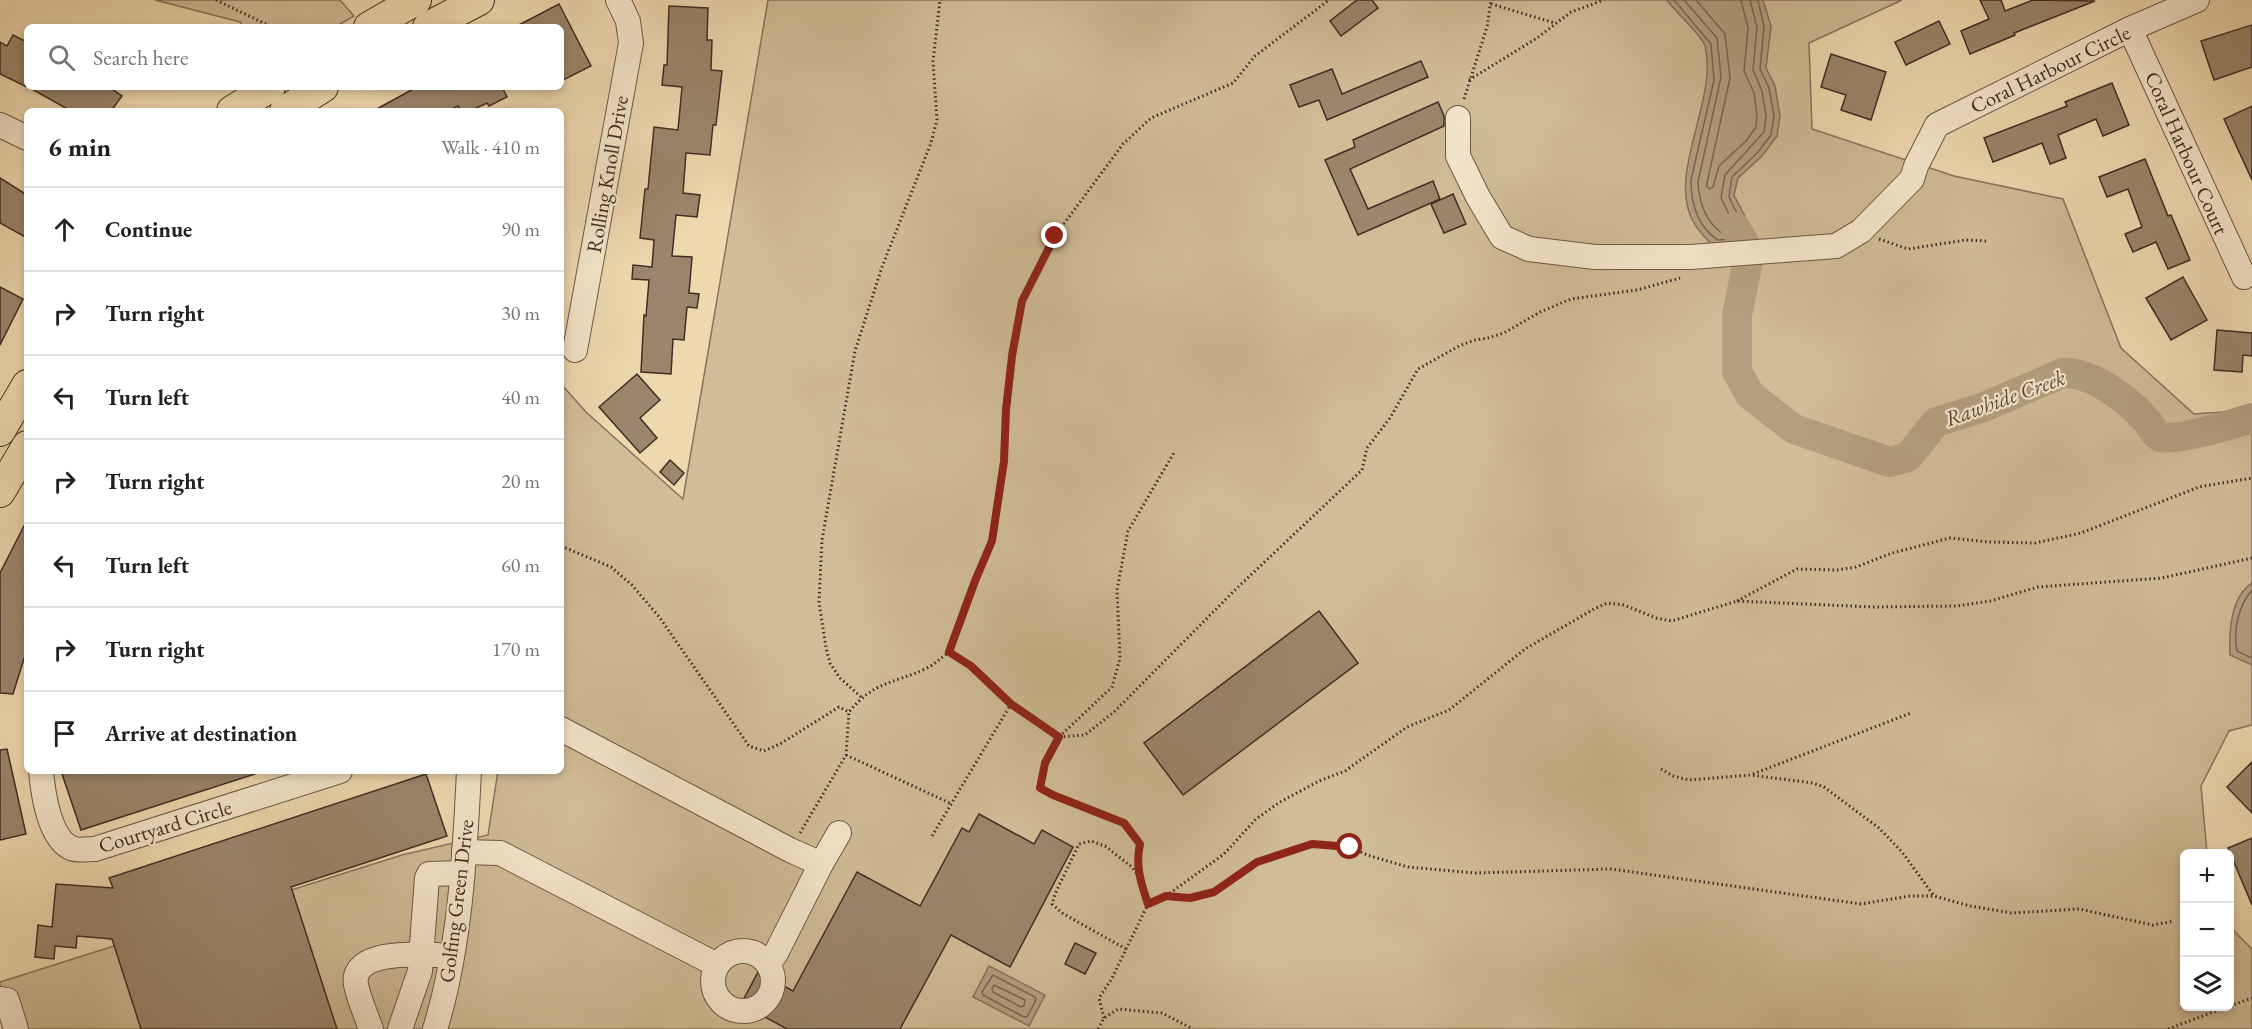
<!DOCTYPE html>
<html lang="en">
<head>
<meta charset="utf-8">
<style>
  :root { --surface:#fff; --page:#f6f6f6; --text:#202124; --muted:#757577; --line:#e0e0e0 }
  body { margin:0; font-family:"EB Garamond",serif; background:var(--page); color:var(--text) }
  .controls { position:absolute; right:18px; bottom:18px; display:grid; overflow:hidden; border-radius:9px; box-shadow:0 3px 9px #0003 }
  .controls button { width:54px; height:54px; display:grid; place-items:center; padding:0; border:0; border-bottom:2px solid var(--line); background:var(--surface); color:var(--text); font:30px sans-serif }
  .stop { position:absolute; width:18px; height:18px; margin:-14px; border:4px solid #8f2418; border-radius:50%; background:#fff }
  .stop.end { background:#8f2418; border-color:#fff; box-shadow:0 2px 6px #0008 }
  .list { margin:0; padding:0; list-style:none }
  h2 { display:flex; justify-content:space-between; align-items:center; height:78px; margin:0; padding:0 24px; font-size:26px }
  h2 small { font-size:20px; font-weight:400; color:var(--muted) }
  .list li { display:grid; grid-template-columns:39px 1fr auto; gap:18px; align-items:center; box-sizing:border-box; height:84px; padding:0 24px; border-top:2px solid var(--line) }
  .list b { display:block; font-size:22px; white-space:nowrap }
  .list em { font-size:20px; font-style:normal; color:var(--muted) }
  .icon { flex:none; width:33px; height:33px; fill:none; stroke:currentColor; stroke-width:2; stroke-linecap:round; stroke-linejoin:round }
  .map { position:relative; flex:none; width:2252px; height:1029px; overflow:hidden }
  .search { position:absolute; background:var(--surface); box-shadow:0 3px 9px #0003; left:24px; top:24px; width:540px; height:66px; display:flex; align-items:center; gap:15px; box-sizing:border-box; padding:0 21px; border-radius:9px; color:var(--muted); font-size:22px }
  .panel { position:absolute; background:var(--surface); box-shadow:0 3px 9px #0003; left:24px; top:108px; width:540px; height:666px; border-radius:9px }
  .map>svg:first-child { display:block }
  .green { fill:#d0bc97; stroke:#88745e; stroke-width:1.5 }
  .water { fill:#b39f80; stroke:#85715b; stroke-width:1.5 }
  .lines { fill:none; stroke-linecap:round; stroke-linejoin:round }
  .shore { stroke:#7a6652; stroke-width:1.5 }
  .river { stroke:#b39f80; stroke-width:30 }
  .building { fill:#9a866c; stroke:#402d24; stroke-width:1.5 }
  .minor-casing { stroke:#6c5847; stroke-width:26 }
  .major-casing { stroke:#402d24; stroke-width:32 }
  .path { stroke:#402d24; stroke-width:3; stroke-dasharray:1.5 3; stroke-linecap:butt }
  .minor { stroke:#f4e6cb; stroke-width:24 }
  .major { stroke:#eed9af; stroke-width:30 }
  .route { stroke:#8f2418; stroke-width:8 }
  .labels { text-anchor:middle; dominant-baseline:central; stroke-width:4.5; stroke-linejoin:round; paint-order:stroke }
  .street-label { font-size:21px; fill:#402d24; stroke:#f4e6cb }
  .water-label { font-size:22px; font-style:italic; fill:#5d4a3b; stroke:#f4e6cb }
</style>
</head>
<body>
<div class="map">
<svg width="2252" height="1029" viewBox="0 0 2252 1029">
  <rect width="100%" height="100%" fill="#eed9af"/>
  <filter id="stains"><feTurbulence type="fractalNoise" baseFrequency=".00333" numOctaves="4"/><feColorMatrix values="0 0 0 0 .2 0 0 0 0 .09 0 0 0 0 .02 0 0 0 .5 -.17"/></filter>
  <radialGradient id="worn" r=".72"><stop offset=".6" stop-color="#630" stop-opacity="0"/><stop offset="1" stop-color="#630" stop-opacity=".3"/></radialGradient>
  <!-- green -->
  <g class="green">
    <path d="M155,0H340L354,16L335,27H243L240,22Z"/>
    <path d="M768,0H1902L1809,43L1812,129L1954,176L2063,199L2121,348L2194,414L2252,410V725L2229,731L2201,786L2207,853L2184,854V1006H2230V927L2252,949V1029H12L0,990V982L402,855L488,835L498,771H561V384L586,412L683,499Z"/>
  </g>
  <!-- water -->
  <g class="water">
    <path d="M1667,0H1763L1771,26L1766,68L1775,86L1780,116L1777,136L1762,156L1738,178L1734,195L1754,234L1750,245L1714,247C1708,240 1701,234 1696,226C1663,179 1719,101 1705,46C1702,35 1675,12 1667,0Z"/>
    <path d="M2252,583V665L2230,655C2229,632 2230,597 2252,583Z"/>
    <path d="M989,966L1045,995L1029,1026L973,997Z"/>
  </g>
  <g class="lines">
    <!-- shore -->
    <g class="shore">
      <path d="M1674,0L1711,44L1714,80L1691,180C1691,204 1698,227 1718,240L1746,238L1747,234L1729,197L1732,177L1758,152L1771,135L1774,116L1769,88L1760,69L1764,27L1758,0"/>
      <path d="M1684,0L1717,38L1721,77L1698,182C1699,202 1705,221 1722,233L1734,232L1736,229L1721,198L1725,175L1764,132L1766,116L1762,91L1753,70L1757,27L1750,0"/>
      <path d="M1696,0L1725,34L1730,78L1707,183V187L1710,189L1713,187L1719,166L1746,141L1756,127L1757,116L1754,93L1744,71L1748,28L1741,0"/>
      <path d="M2252,590C2238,606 2233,631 2237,651L2252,658"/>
      <path d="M993,975L1035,997L1036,1000L1027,1017H1024L983,995L982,992Z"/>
      <path d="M994,985L1025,1000L1024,1006L1021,1007L993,992L992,989Z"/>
    </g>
    <!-- river -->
    <path class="river" d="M1735,227L1745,245L1747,266L1737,315V371L1750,395L1794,429L1890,462L1908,457L1936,422L1984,407L2063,373C2092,372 2127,399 2146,420C2151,425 2154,435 2161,437C2178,441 2233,424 2252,418"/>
  </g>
  <!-- building -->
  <g class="building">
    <path d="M1357,0H1372L1378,8L1341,36L1330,21Z"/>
    <path d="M1980,0H2001L2005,11L2033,0L2095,1L2014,33L2015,35L1970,54L1961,31L1989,19Z"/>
    <path d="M559,4L591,66L561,81V27H515Z"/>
    <path d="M669,6L708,8L707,40H712L711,70L722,71L716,125H713L710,155L686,153L683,193L700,195L697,217L676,215L672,256L692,257L689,293L699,294L697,308L687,307L684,340L673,339L671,374L641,372L644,315L646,316L649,280L632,279L633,265L652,267L654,240L640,238L645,189H648L654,127L678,130L682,87L662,85L664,65H667Z"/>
    <path d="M1939,21L1950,44L1906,65L1895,42Z"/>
    <path d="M2252,25V67L2214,80L2201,41Z"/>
    <path d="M13,35L27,42V87L0,74V42L7,46Z"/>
    <path d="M1831,54L1886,72L1871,120L1841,110L1846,95L1821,87Z"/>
    <path d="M1421,61L1428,77L1327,120L1319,100L1299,107L1290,85L1332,69L1342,94Z"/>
    <path d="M2112,83L2129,125L2103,136L2096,119L2058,135L2066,158L2050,164L2042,143L1993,162L1984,138L2067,106L2065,102Z"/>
    <path d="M28,87H109L122,96L111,111H71Z"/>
    <path d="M417,87H502L507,97L489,106L487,103L470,111H461L458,106L448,111H373Z"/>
    <path d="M1438,102L1444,116V126L1350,169L1368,209L1433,181L1440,199L1358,235L1325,160L1355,147L1353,140Z"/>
    <path d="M2252,106V180L2224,119Z"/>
    <path d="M2145,159L2168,216L2171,215L2190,260L2168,269L2156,242L2133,252L2125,234L2142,227L2128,189L2107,197L2099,177Z"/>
    <path d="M0,178L27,195V238L0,223Z"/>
    <path d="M1453,194L1466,224L1444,233L1431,204Z"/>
    <path d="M2183,277L2207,320L2171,340L2146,298Z"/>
    <path d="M0,287L23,299L0,345Z"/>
    <path d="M2217,330L2252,333V356L2243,355L2242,372L2214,370Z"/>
    <path d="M637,374L660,400L640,418L657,438L640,453L599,407Z"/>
    <path d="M670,460L684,473L674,485L660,472Z"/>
    <path d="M27,520V649L13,694L0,693V573Z"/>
    <path d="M1319,611L1358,663L1183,795L1144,743Z"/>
    <path d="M7,749L26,834L0,840V750Z"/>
    <path d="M2252,762V813L2227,787Z"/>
    <path d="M61,771H255V774L81,830Z"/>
    <path d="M426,774L447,836L291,887L337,1029H141L112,939L77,936L76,948L55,946L54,959L35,957L38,925L52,927L56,884L113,888L109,878Z"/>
    <path d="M979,814L1034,844L1042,830L1073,847L1010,967L951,935L900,1029H787L741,1004L758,972L793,991L857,872L920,906L962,828L969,832Z"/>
    <path d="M2252,838V905L2228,848Z"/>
    <path d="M1075,943L1096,953L1085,974L1065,964Z"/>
  </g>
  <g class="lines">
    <defs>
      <g id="minor">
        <path d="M2130,29L2244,277"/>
        <path d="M1458,118V156L1478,197L1502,237L1529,249L1595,257H1691L1836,246L1861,231L1912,179L1916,166L1937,125L2130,29L2197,0"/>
        <path d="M0,125L27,138"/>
        <path d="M575,350L631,43L628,21L618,0"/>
        <path d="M561,729L790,850L821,864L839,833"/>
        <path d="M41,771C43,793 49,838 71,848C77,851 88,849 95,849L340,771"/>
        <path d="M464,852L500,853L717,965"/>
        <circle cx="743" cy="981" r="30"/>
        <path d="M765,960L775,955L821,864"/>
        <path d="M0,999L7,1000L16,1029"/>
        <path d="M371,1029C366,1015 359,999 356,985C350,950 416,954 437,955"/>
        <path d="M400,1029L420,971L427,878L429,874L462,873"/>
        <path d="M435,1029C460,949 465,854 469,771"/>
      </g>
      <g id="major">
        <path d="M369,27L416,0"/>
        <path d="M428,27L479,0"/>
        <path d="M232,111L270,87"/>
        <path d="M285,111L323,87"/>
        <path d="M0,431L27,385"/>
        <path d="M0,492L27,446"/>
      </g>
    </defs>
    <!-- minor casing -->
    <use href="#minor" class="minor-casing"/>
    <!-- major casing -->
    <use href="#major" class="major-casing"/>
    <!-- path -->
    <g class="path">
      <path d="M216,0L272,27"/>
      <path d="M1491,4L1555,23"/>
      <path d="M1469,80L1537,38L1571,12L1604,0"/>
      <path d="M1464,99L1487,27L1491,0"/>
      <path d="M1879,239L1908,249L1966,240L1987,241"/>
      <path d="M561,546L611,567L632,585L660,618L749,746L764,751L780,744L839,707L849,712C874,681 893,684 925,669C934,665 941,658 949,652"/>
      <path d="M1737,601L1797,569L1837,570L1856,567L1892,553L1950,538L1989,542L2035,543L2081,533L2199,487L2252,478"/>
      <path d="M861,697L840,678L830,663L826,648L819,602L822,540L855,351L882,267L931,143L937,120L933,61L940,0"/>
      <path d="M1011,704L1059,737L1112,687L1120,658L1117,590L1128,531L1175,451"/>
      <path d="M846,755L952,804"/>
      <path d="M1661,769L1673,776L1689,780L1750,775L1813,783L1824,787L1879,828L1902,852L1934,896"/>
      <path d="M1753,774L1911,713"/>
      <path d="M800,833L846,755L849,712"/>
      <path d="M932,836L1011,704L971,666L949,652L975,581L992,541L1004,461L1012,356L1022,301L1055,236L1123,144L1151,118L1233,83L1255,56L1329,0"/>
      <path d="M1138,876V854L1141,844L1124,823L1053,795L1039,788L1045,763L1059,737L1085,735L1114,712L1237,588L1362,470L1367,448L1390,418L1418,369L1459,346L1475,340L1488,338L1504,333L1540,312L1571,299L1637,290L1680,278"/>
      <path d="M1166,896L1224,854L1256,819L1280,802L1319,781L1345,771L1407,727L1449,710L1525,649L1594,609L1607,603L1624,605L1656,618L1672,621L1737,601L1873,607L1957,606L1990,601L2038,587L2162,578L2252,558"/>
      <path d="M1126,949L1062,913L1052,904L1055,894L1079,844L1091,841L1105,846L1132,867L1138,876L1148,904"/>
      <path d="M2230,1006L2252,998"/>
      <path d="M1104,1018L1099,998L1111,980L1148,904L1166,896L1190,898L1214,892L1257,862L1312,844L1350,847L1367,855L1408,867L1475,873L1611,869L1861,904L1910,896H1934L1970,906L2011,913L2079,909L2153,925L2174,921"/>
      <path d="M1098,1029L1104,1018L1118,1009L1162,1013L1193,1029"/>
      <path d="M2168,1029L2229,1006"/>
    </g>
    <!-- minor -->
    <use href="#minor" class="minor"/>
    <!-- major -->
    <use href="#major" class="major"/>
  </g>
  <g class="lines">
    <!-- route -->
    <path class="route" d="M1055,236L1022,301L1012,356L1006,410L1004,461L992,541L975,581L949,652L971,666L1011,704L1059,737L1045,763L1040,788L1053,795L1124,823L1140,844C1135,866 1141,883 1148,904L1166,896L1190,898L1214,892L1257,862L1312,844L1350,847"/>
  </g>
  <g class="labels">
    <!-- street labels -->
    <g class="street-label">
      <text transform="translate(2050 69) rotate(-26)">Coral Harbour Circle</text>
      <text transform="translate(2187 153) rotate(66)">Coral Harbour Court</text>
      <text transform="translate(607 174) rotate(-80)">Rolling Knoll Drive</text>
      <text transform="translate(165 826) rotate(-17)">Courtyard Circle</text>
      <text transform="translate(456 901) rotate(-83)">Golfing Green Drive</text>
    </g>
    <!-- water labels -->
    <g class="water-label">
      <text transform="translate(2005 398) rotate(-20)">Rawhide Creek</text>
    </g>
  </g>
  <rect width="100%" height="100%" filter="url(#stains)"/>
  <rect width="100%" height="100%" fill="url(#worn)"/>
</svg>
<div class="controls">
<button>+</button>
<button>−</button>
<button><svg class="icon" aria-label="layers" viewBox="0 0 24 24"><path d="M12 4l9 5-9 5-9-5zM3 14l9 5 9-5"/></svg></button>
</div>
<div class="stop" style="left:1350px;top:847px"></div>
<div class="stop end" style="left:1055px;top:236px"></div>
<div class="search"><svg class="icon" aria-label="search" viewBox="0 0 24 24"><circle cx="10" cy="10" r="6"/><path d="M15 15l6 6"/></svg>Search here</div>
<section class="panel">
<h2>6 min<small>Walk · 410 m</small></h2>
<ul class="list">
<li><svg class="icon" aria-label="ahead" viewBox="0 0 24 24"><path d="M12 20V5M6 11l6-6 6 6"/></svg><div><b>Continue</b></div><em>90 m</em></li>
<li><svg class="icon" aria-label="right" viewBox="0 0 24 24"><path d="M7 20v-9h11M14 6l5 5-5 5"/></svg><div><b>Turn right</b></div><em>30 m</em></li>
<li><svg class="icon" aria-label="left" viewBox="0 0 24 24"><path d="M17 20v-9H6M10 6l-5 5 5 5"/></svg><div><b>Turn left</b></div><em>40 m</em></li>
<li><svg class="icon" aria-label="right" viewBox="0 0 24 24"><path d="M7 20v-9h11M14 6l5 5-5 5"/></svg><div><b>Turn right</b></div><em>20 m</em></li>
<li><svg class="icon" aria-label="left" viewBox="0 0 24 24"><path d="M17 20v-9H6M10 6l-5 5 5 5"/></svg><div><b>Turn left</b></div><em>60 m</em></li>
<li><svg class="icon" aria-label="right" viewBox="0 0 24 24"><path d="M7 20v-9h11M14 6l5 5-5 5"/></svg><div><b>Turn right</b></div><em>170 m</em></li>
<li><svg class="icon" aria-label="arrive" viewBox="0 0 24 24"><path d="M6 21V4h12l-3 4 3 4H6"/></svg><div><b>Arrive at destination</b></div></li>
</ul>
</section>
</div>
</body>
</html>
